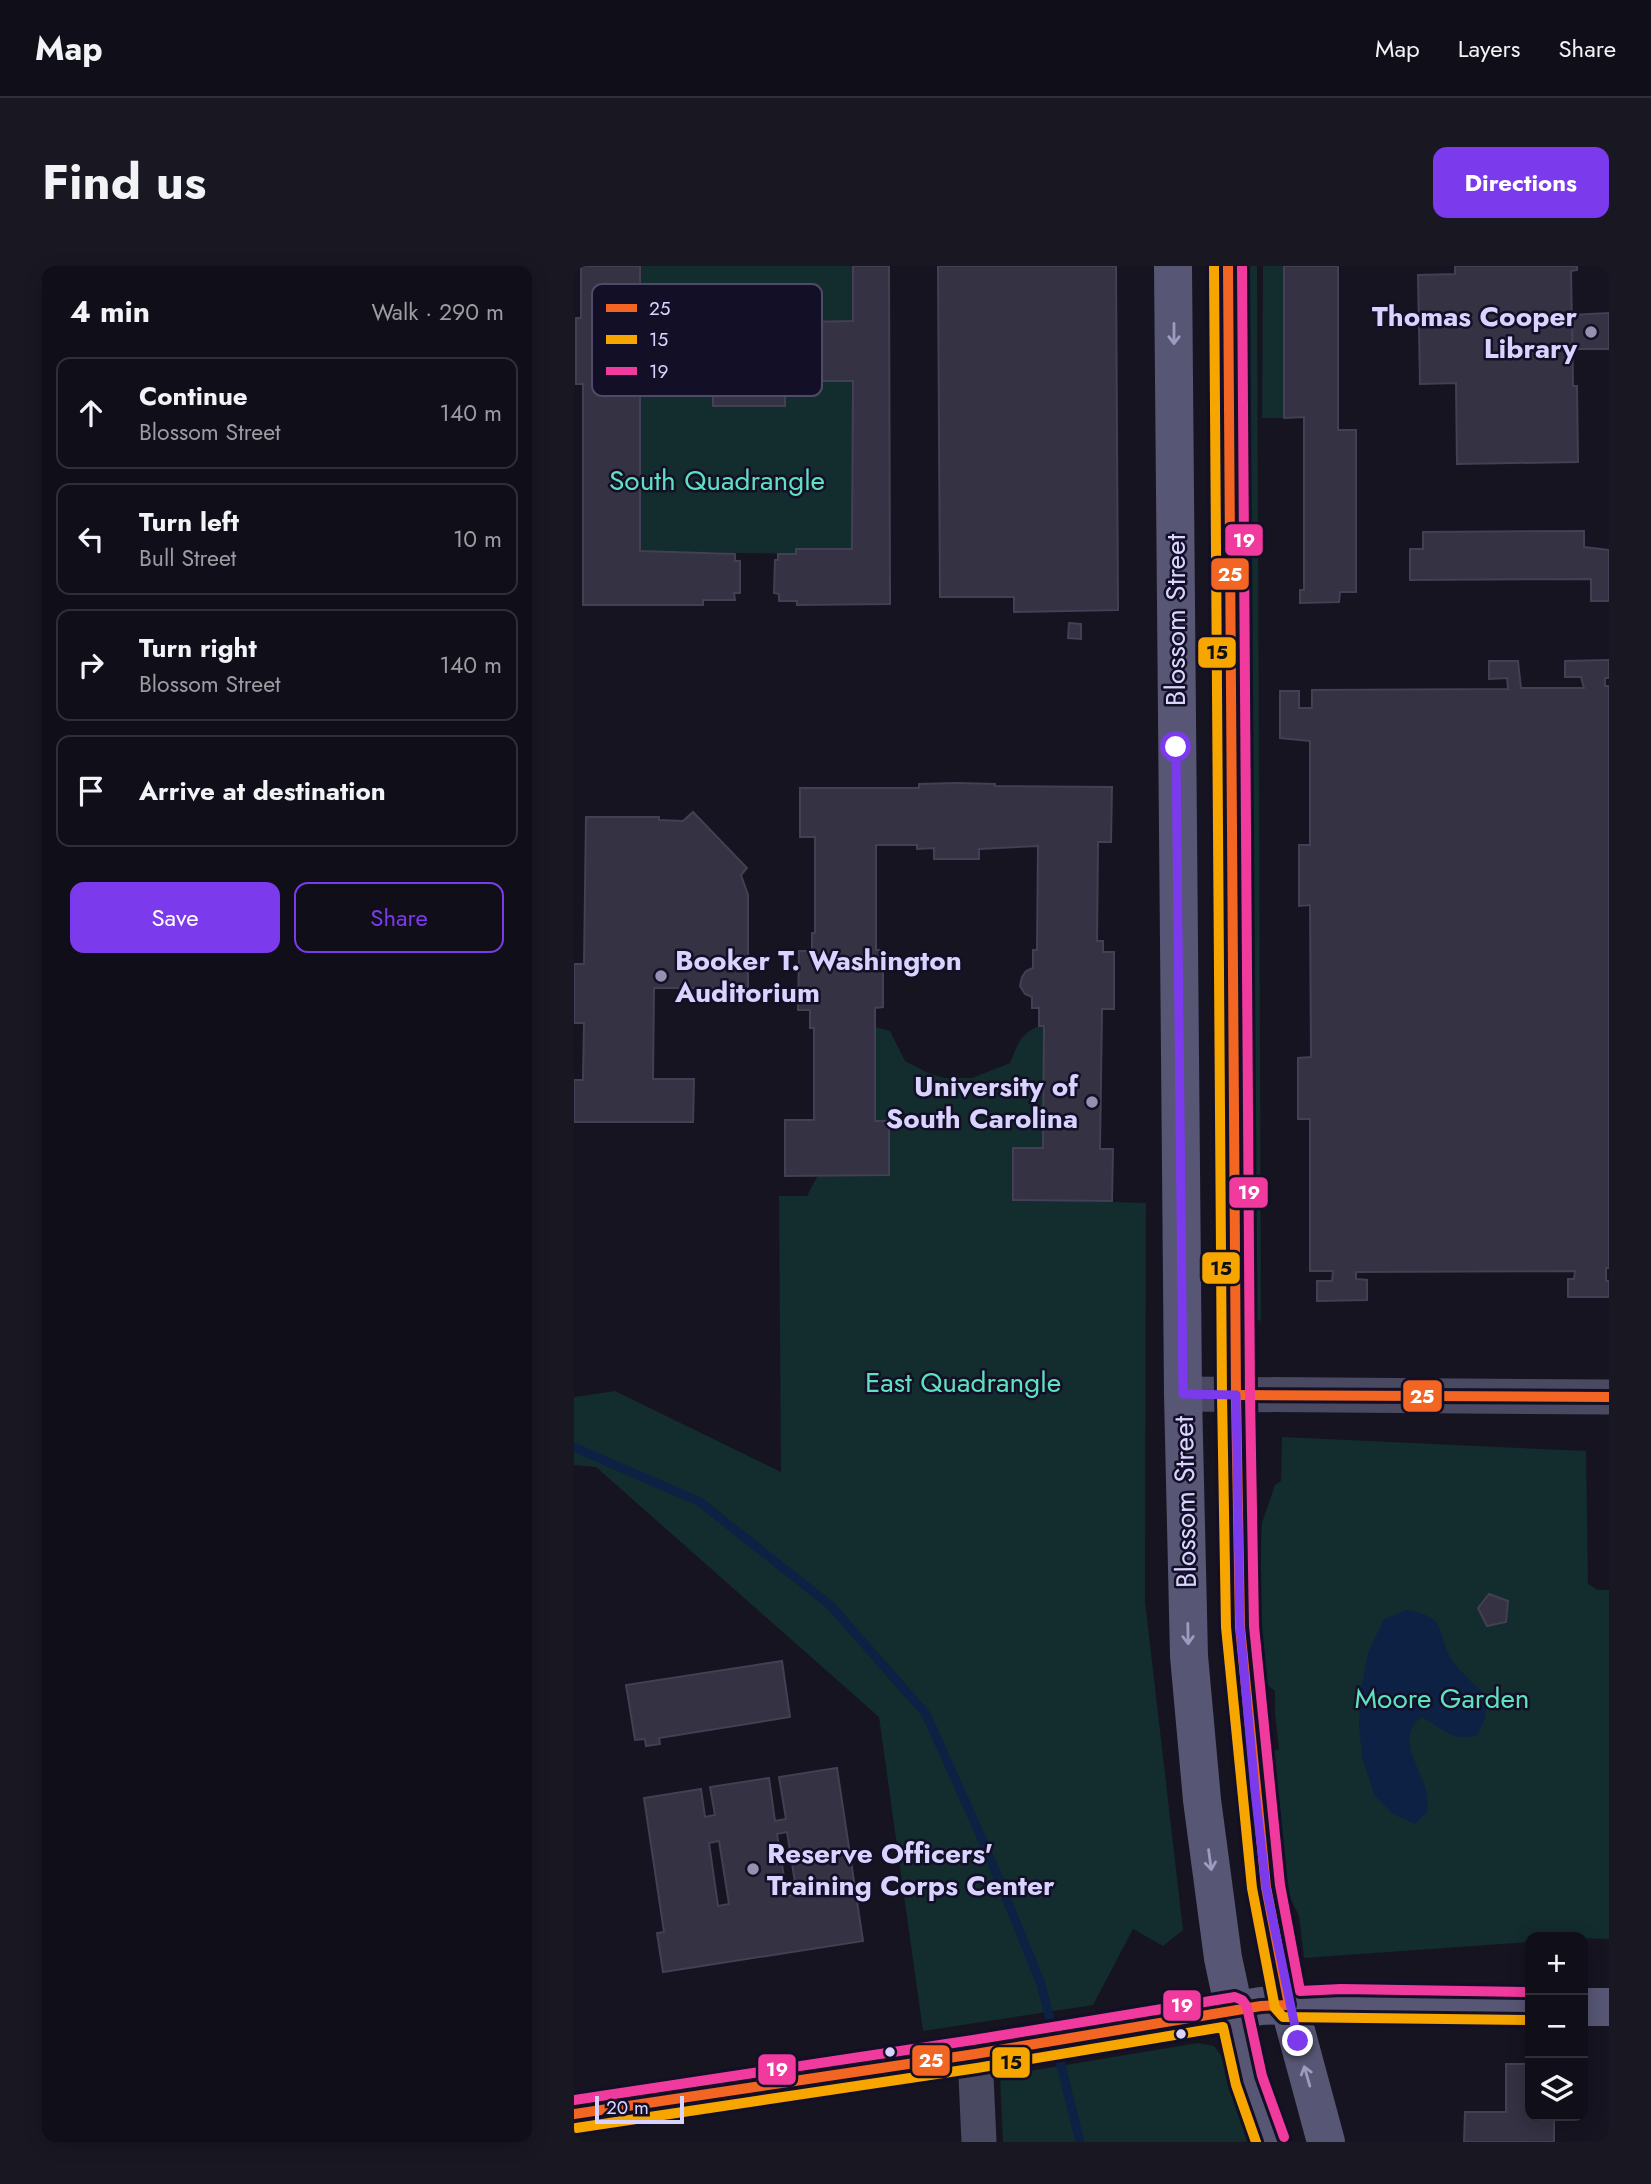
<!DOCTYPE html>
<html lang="en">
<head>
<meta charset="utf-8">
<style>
  :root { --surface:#100f19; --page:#191822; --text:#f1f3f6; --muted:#9c9ca2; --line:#302f38; --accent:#7c3aed }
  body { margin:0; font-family:Jost,sans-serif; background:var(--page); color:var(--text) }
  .controls { position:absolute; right:21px; bottom:21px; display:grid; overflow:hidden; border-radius:14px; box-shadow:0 4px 18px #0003 }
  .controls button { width:63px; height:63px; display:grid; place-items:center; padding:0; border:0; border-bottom:2px solid var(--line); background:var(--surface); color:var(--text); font:35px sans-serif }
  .scale { position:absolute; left:21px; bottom:18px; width:89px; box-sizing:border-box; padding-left:7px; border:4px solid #d9d4ff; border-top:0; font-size:19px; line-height:24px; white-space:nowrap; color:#d9d4ff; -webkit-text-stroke:5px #130f26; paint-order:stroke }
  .stop { position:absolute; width:21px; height:21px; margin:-16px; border:5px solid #7c3aed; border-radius:50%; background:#fff }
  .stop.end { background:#7c3aed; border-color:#fff; box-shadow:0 2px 7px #0008 }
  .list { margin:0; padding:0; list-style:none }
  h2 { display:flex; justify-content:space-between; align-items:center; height:91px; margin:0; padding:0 28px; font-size:30px }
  h2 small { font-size:23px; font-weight:400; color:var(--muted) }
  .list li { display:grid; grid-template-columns:46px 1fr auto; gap:21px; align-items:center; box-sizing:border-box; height:112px; margin:0 14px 14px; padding:0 14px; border:2px solid var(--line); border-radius:14px }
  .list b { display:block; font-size:26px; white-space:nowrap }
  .list p { margin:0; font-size:23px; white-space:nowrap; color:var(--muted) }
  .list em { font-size:23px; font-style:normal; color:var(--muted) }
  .actions { display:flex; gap:14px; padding:21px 28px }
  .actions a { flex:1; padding:16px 0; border:2px solid var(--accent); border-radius:14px; text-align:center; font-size:24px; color:var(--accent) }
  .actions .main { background:var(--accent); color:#fff }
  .icon { flex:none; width:38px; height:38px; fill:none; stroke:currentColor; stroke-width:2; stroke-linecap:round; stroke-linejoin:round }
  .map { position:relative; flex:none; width:1035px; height:1876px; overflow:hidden; border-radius:14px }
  header { display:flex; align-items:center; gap:42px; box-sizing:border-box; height:98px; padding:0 35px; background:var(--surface); border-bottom:2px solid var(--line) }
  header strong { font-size:33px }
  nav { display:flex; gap:38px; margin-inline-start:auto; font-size:24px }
  .intro { display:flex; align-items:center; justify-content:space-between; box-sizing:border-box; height:168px; padding:0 42px }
  h1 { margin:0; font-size:49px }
  .button { padding:18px 32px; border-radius:14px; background:var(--accent); color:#fff; font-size:24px; font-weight:700 }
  main { display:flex; gap:42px; padding:0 42px }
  aside { flex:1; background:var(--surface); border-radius:14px; box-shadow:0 4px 18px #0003 }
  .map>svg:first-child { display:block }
  .green { fill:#132c2d }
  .water { fill:#0d2144 }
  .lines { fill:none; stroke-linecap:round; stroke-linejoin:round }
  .stream { stroke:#0d2144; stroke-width:9 }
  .building { fill:#343243; stroke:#433f54; stroke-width:2; fill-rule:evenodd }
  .street { stroke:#4a4962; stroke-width:35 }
  .secondary { stroke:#575674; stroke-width:38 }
  .bus-1-casing { stroke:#130f26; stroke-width:16 }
  .bus-2-casing { stroke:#130f26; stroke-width:16 }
  .bus-3-casing { stroke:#130f26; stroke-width:16 }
  .bus-1 { stroke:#f26522; stroke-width:10 }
  .bus-2 { stroke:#f7a600; stroke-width:10 }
  .bus-3 { stroke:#f13a9d; stroke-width:10 }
  .oneway { stroke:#9e9bc0 }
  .route { stroke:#7c3aed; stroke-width:9 }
  .poi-dot { fill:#9591b1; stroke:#130f26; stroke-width:2.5 }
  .bus-dot { fill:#d9d4ff; stroke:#130f26; stroke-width:2.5 }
  .labels { text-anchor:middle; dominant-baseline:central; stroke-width:5; stroke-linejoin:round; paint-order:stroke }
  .poi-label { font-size:28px; font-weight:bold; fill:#d9d4ff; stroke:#130f26; text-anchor:end }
  .park-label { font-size:28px; fill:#5fe0c0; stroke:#130f26 }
  .street-label { font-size:28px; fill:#d9d4ff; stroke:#130f26 }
  .key { fill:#130f26; stroke:#4e4a67; stroke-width:2 }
  .key-label { font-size:19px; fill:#d9d4ff }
  .line-badge { stroke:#130f26; stroke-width:2.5 }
  .badge-label { font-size:19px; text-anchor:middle; font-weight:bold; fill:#fff }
  .pale-badge-label { font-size:19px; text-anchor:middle; font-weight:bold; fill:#111 }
</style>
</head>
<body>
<header>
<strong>Map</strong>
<nav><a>Map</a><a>Layers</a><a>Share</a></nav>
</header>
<div class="intro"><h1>Find us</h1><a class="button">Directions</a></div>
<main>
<aside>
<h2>4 min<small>Walk · 290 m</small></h2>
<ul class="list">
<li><svg class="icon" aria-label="ahead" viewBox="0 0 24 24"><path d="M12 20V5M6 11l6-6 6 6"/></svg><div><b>Continue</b><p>Blossom Street</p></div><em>140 m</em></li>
<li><svg class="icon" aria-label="left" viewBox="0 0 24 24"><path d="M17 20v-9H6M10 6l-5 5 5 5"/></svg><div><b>Turn left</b><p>Bull Street</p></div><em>10 m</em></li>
<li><svg class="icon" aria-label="right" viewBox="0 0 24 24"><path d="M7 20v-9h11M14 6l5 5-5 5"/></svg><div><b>Turn right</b><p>Blossom Street</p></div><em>140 m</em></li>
<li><svg class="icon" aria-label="arrive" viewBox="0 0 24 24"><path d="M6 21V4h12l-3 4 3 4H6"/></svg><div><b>Arrive at destination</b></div></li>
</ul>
<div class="actions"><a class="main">Save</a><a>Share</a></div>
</aside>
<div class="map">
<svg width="1035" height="1876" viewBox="0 0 1035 1876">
  <rect width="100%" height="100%" fill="#161421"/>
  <!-- green -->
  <g class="green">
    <path d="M66,0H279V55L229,56L228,49H214V29L137,30V49H116V54L66,55Z"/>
    <path d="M672,0H683L687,1055L679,1052L676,824H680L676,811L674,471L680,470L679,465H675Z"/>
    <path d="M689,0H710V152H688Z"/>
    <path d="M66,115H119V118L139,119V140L211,119L227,120V115H279L278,283H223L222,288L66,285Z"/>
    <path d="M465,760H470L469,882H439V933L572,937L571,1335L609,1664L589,1680L559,1663L519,1739L349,1765L305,1451L22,1201L0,1199V1131L41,1125L207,1206L205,930H233L244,909L301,855V761L316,765L331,795L354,807L371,812H398L436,797C444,779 445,768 465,760Z"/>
    <path d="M708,1171L1012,1185L1014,1318L1024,1324H1035V1673L956,1671V1676L730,1692L725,1650L706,1611L696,1484H705L701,1447V1425L693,1419L682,1376L688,1257L701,1219L707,1215Z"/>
    <path d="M624,1777L640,1780L649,1792L682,1876H429L426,1810Z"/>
  </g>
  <!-- water -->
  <path class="water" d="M833,1344C879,1352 860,1371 881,1398C890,1410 903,1420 913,1431L911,1453L903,1469C879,1477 868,1462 848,1451C819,1471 849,1504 853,1529C854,1534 853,1540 853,1546L841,1558L819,1548L800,1529L788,1490L785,1459L787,1424L794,1387L810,1353Z"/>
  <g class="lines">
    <!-- stream -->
    <g class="stream">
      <path d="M0,1181L126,1236L256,1339L352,1448L409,1575L467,1718L479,1766"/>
      <path d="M483,1783L506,1876"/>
    </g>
  </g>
  <!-- building -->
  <g class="building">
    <path d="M7,0H66V55L116,54V49H137V29H214V49H228L229,56L279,55V0H315L316,338L223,339V335H205V328L200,327L201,294H204V288H222V283H278L279,115H227V120L211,119V140H139V119L119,118V115H66V285L161,288V295H166V327H160L161,334H129V339H9V118H2V52H7Z"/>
    <path d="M364,0H542L544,344L440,346V331H366Z"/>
    <path d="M710,0H764V164H782V326H766L765,336L726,337V324H730V151L710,152Z"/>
    <path d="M881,0H1003V4L997,5L999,120H1003L1004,196L883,198L882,117L846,118L844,9L881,8Z"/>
    <path d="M1035,47V83H999L998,49Z"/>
    <path d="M1010,265V281L1035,284V335H1017V313L836,314V283H849V266Z"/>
    <path d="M495,357L507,358V373L494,372Z"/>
    <path d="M1035,394V412H1031V420H1035V1002H1032V1015H1035V1031H994V1013H1000L1001,1005L782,1006V1013L793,1014V1034L743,1035V1015H758L759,1005H736V853H724V792L737,791L736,639L725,640V579H736V475L706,472V425H725V442H738V424L934,423L933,412L915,413V395H944L947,422H1010L1007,411H991V395Z"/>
    <path d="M384,517L421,518V520L538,521L537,576H524L523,675H529V686H540V743H528L526,883H539L538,935L439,934V882H469L470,760H465V742H458V731L451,728L446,720L448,711L452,705L459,702V684H463L464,580L405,583V593H360V582L343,583V579H302V684H309V741L301,742V855H315V909L211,910V854H240V762H236V744H224L225,685H238V667H241V571H226V522H345V518Z"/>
    <path d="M119,546L173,602L167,609L174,629V722H80L79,813H120L119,856H0V814H9L10,757H0V698H10L12,551H85V554L109,555Z"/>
    <path d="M915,1328L934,1335L932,1356L913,1360L904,1342Z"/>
    <path d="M208,1395L216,1451L85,1472L86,1478L72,1480L71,1473L61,1474L52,1419Z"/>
    <path d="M263,1502L289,1675L89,1706L83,1667L90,1666L70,1532L127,1523L131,1551L141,1549L136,1521L195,1512L201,1555L212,1553L205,1511ZM213,1566L223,1629L213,1630L203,1568ZM145,1575L155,1638L144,1640L135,1577Z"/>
    <path d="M932,1798H956V1850H980V1876H890L891,1846H932Z"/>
  </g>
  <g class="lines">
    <!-- street -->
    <g class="street">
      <path d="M609,1128L1035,1131"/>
      <path d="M401,1788L405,1876"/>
    </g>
    <!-- secondary -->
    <g class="secondary">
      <path d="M599,0L609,1128L615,1390L628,1534L649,1692L675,1814L697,1876"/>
      <path d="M654,0L662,1129L666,1361L692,1621L715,1739L752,1876"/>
      <path d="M1009,1741H1035"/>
      <path d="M0,1848L401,1788L687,1740L767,1737L956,1740"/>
    </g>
    <defs>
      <g id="bus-1">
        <path d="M662,1129L1035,1131"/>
        <path d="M0,1848L401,1788L687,1740L715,1739L692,1621L666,1361L662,1129L654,0"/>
      </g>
      <g id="bus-2">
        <path d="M640,0L648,1129L652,1361L678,1622L701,1742L709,1751L956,1754"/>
        <path d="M2,1862L403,1802L649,1761L662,1819L682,1876"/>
      </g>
      <g id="bus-3">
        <path d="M668,0L676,1129L680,1360L706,1619L726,1725L767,1723L956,1726"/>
        <path d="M0,1834L399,1774L661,1731L668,1734L673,1741L688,1810L710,1871"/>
      </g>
    </defs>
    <!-- bus-1 casing -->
    <use href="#bus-1" class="bus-1-casing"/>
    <!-- bus-2 casing -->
    <use href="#bus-2" class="bus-2-casing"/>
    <!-- bus-3 casing -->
    <use href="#bus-3" class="bus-3-casing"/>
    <!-- bus-1 -->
    <use href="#bus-1" class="bus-1"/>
    <!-- bus-2 -->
    <use href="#bus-2" class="bus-2"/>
    <!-- bus-3 -->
    <use href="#bus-3" class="bus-3"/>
  </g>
  <!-- one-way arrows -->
  <defs><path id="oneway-shaft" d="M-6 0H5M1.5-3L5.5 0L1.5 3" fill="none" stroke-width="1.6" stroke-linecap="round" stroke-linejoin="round" transform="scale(1.75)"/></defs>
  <g class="oneway">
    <use href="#oneway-shaft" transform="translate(600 68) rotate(90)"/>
    <use href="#oneway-shaft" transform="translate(614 1368) rotate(89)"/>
    <use href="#oneway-shaft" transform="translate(636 1594) rotate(82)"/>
    <use href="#oneway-shaft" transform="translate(733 1810) rotate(-106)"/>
  </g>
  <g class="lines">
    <!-- route -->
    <path class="route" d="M602,481L609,1128L662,1129L666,1361L681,1525L692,1621L724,1775"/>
  </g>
  <!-- markers -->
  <g class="poi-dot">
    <circle cx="1017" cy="66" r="7"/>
    <circle cx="87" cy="710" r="7"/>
    <circle cx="518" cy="836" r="7"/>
    <circle cx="179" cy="1603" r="7"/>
  </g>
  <g class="bus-dot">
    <circle cx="607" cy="1768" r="6"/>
    <circle cx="316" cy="1786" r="6"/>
  </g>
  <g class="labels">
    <!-- poi labels -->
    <g class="poi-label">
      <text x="1003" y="50">Thomas Cooper<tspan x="1003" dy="32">Library</tspan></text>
      <text x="101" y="694" text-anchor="start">Booker T. Washington<tspan x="101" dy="32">Auditorium</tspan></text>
      <text x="504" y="820">University of<tspan x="504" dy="32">South Carolina</tspan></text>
      <text x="193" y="1587" text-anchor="start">Reserve Officers'<tspan x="193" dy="32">Training Corps Center</tspan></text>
    </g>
    <!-- park labels -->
    <g class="park-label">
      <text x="143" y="214">South Quadrangle</text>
      <text x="389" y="1116">East Quadrangle</text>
      <text x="868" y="1432">Moore Garden</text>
    </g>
    <!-- street labels -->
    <g class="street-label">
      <text transform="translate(601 354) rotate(-90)">Blossom Street</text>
      <text transform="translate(611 1236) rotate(-91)">Blossom Street</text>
    </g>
  </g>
  <!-- legend -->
  <rect x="18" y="18" width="230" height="112" rx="10" class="key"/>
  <rect x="32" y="38" width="31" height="8" fill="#f26522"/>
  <rect x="32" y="69" width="31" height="9" fill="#f7a600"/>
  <rect x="32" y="101" width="31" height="8" fill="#f13a9d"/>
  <g class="key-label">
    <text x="75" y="49">25</text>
    <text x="75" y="80">15</text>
    <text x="75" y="112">19</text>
  </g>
  <g class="line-badge">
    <rect x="650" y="257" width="40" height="34" rx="7" fill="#f13a9d"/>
    <rect x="636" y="291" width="40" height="34" rx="7" fill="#f26522"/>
    <rect x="623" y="370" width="40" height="33" rx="7" fill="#f7a600"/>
    <rect x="654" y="910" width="41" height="33" rx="7" fill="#f13a9d"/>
    <rect x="627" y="985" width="40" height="34" rx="7" fill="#f7a600"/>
    <rect x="828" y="1113" width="41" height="34" rx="7" fill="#f26522"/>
    <rect x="588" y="1723" width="40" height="33" rx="7" fill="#f13a9d"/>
    <rect x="337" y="1778" width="40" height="33" rx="7" fill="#f26522"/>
    <rect x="417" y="1780" width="40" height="33" rx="7" fill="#f7a600"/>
    <rect x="183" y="1787" width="40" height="33" rx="7" fill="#f13a9d"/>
  </g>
  <g class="badge-label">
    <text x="670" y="281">19</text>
    <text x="656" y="315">25</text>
    <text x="675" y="933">19</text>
    <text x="848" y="1137">25</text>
    <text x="608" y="1746">19</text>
    <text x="357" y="1801">25</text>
    <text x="203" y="1810">19</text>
  </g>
  <g class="pale-badge-label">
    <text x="643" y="393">15</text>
    <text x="647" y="1009">15</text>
    <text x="437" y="1803">15</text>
  </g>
</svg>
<div class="controls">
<button>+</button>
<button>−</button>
<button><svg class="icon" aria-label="layers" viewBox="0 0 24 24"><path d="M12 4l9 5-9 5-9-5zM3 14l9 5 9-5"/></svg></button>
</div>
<div class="scale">20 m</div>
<div class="stop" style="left:602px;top:481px"></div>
<div class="stop end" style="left:724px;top:1775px"></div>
</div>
</main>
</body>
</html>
